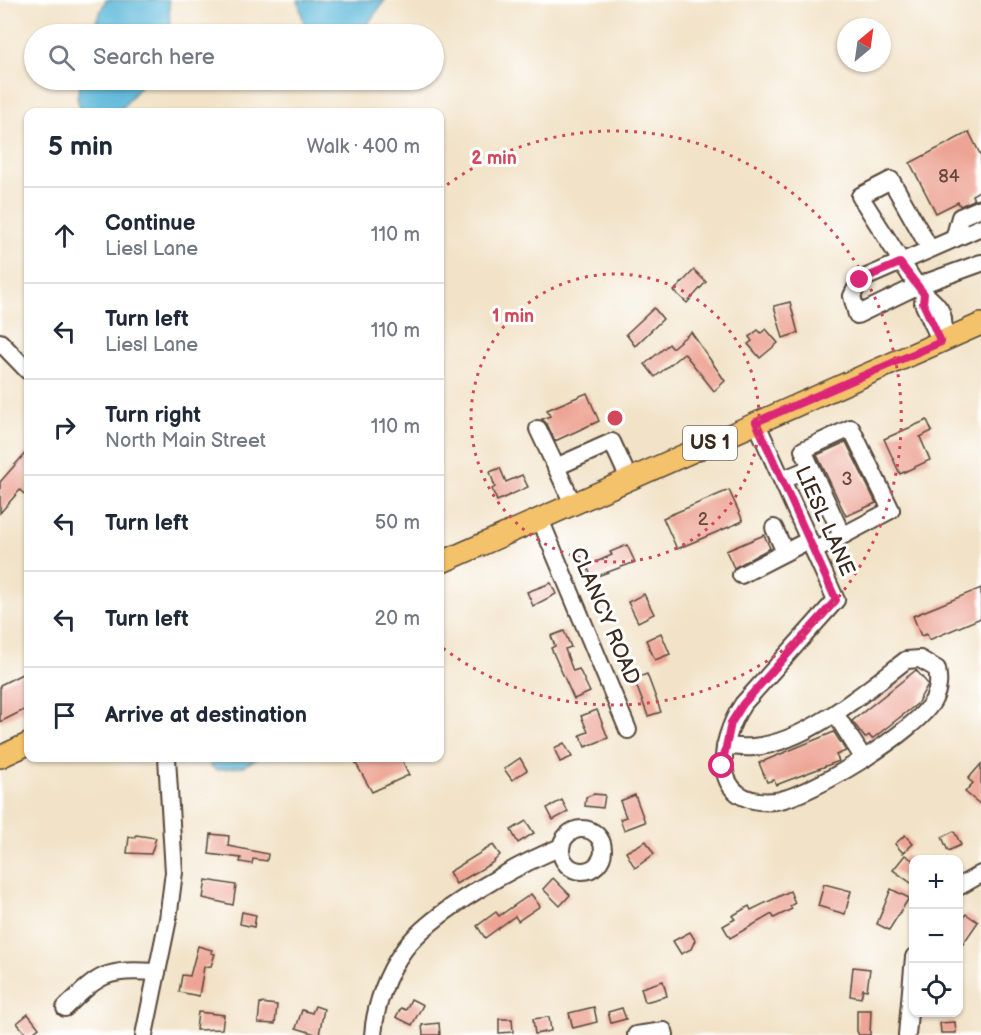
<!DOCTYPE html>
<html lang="en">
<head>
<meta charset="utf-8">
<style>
  :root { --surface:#fff; --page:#f6f6f7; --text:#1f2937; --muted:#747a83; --line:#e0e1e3 }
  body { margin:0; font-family:"Balsamiq Sans",sans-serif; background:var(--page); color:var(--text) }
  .controls { position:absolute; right:18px; bottom:18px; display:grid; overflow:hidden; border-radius:12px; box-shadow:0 2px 4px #0004 }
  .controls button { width:54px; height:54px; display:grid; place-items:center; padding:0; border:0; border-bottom:2px solid var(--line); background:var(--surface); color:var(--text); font:30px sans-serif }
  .compass { position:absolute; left:837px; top:18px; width:54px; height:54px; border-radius:50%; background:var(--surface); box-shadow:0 2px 4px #0004; rotate:29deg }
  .stop { position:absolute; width:18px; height:18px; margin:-14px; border:4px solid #db2777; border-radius:50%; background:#fff }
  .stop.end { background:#db2777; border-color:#fff; box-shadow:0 2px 6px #0008 }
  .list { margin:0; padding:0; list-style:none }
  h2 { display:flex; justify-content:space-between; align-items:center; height:78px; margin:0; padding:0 24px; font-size:26px }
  h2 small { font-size:20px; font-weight:400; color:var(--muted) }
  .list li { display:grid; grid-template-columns:39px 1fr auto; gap:18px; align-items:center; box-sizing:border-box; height:96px; padding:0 24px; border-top:2px solid var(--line) }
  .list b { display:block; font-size:22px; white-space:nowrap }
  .list p { margin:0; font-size:20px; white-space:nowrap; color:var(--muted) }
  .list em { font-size:20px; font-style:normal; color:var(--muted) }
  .icon { flex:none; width:33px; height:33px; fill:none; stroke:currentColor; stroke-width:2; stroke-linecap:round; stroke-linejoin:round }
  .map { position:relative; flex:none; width:981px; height:1035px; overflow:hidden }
  .search { position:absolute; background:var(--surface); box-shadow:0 2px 4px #0004; left:24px; top:24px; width:420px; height:66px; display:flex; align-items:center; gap:15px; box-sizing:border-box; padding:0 21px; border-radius:33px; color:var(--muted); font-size:22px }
  .panel { position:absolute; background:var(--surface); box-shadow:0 2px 4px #0004; left:24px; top:108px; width:420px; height:654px; border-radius:12px }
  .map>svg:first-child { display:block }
  .water { fill:#5bb8d9; stroke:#4b717c; stroke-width:1.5 }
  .building { fill:#eda494 }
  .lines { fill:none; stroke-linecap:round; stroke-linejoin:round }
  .minor-casing { stroke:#564638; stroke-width:20 }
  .major-casing { stroke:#564638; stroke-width:24 }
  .minor { stroke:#fff; stroke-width:16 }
  .major { stroke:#f3c26a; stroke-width:21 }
  .route { stroke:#db2777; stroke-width:8 }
  .ring { fill:none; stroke:#d1495b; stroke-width:3; stroke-dasharray:3 6 }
  .labels { text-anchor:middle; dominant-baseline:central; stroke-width:6; stroke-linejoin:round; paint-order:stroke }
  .number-label { font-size:18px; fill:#68483c }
  .shield { fill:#fff; stroke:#766a62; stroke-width:1.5 }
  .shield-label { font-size:20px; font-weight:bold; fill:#3b2a1e }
  .street-label { font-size:21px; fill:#3b2a1e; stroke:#fff }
  .centre { fill:#d1495b; stroke:#fff; stroke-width:3 }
  .ring-label { font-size:18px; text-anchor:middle; font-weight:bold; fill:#d1495b; stroke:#fff; stroke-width:6; stroke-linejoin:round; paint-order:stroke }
</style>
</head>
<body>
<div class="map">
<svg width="981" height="1035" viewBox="0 0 981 1035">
  <rect width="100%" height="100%" fill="#fff"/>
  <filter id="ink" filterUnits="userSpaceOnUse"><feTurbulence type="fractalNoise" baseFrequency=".0167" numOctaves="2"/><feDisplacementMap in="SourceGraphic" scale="12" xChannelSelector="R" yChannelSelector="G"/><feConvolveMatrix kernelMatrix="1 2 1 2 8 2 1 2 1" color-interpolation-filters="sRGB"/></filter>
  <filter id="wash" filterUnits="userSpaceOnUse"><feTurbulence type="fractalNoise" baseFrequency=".008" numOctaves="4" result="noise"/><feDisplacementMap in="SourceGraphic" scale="24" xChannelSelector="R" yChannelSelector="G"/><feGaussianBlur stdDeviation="1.35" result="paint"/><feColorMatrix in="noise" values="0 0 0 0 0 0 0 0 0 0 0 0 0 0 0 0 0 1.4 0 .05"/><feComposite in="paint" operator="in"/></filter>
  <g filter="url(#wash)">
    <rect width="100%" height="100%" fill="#f2e3c8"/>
    <!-- water -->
    <g class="water">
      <path d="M106,0H169L170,29L168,34H90Z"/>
      <path d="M298,0H385L364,29C347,36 320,39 305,27Z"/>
      <path d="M81,80H145L119,112H81L77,97Z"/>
      <path d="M212,758H258L244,766L217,770L210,766Z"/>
    </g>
    <g id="blocks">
      <!-- building -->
      <g class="building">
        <path d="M969,132L981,156V190L972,195L974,200L960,206L958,202L936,213L910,163Z"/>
        <path d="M694,270L706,282L687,303L674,291Z"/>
        <path d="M790,302L798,333L783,338L774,306Z"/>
        <path d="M654,308L663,319L635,346L626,334Z"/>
        <path d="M766,329L778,343L760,358L748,344L752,341L749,337L758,330L761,333Z"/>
        <path d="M691,332L725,381L714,391L684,353L655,377L645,364L669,344L672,348Z"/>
        <path d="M587,393L599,421L555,441L547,424L542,419L550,416L547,410Z"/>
        <path d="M927,420L932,431L920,437L930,460L900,474L884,439Z"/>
        <path d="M846,442L876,503L846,516L817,455Z"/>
        <path d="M28,450V489L24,494L20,490L0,513V482Z"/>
        <path d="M500,468L506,482L522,475L528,487L497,501L492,489L495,487L490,472Z"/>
        <path d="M729,490L743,521L677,549L663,518Z"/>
        <path d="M764,535L770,548L734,568L726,551Z"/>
        <path d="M627,545L635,562L592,578L587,566L612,555L610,552Z"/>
        <path d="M551,583L556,594L533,606L527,592Z"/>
        <path d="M981,588V618L929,640L927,634L921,636L913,616Z"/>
        <path d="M644,594L654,614L638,622L628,602Z"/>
        <path d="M564,631L571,647L565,649L573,671L579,669L590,692L574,699L551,648L555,646L551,636Z"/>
        <path d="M661,633L670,654L655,660L646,640Z"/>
        <path d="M916,670L928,684L917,704L872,739L869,735L865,738L852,721Z"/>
        <path d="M28,671V708L0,722V685Z"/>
        <path d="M647,674L661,712L648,716L634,679Z"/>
        <path d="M597,710L608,738L585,747L580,735L588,732L581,716Z"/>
        <path d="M834,732L846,751L836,755L839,761L776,785L774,780L767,782L759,763Z"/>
        <path d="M564,743L572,757L560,762L554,748Z"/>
        <path d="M353,758H401L409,775L372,792Z"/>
        <path d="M520,758L527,770L512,780L504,769Z"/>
        <path d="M981,764V805L965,792L973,783L968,779Z"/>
        <path d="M594,794L605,795L603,808L585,806L586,797Z"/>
        <path d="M635,795L645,822L624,830L620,819L626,817L620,801Z"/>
        <path d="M562,800L568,812L553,820L547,808Z"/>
        <path d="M526,821L534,833L518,843L511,830Z"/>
        <path d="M954,831L961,845L948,851L942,837Z"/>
        <path d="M211,834L229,836L228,846L268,854L267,861L253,859L252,864L240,862L241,858L209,854Z"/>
        <path d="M136,835L156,838L151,854L127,853L129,837L135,838Z"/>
        <path d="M905,835L913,844L903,853L895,844Z"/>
        <path d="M646,841L654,854L635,868L626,852Z"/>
        <path d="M493,845L500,855L492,863L456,884L449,872Z"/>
        <path d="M905,855L914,861V885L893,870Z"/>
        <path d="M553,878L570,895L560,906L543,889Z"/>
        <path d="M206,880L236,885L233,905L203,898Z"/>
        <path d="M824,884L851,891L845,914L818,906Z"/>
        <path d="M891,889L909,898L889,930L877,924Z"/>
        <path d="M790,891L795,903L790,906L792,909L774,918L772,914L730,938L723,926L735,919L732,916L749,906L751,910Z"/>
        <path d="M531,894L540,906L518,921L515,916L485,938L477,926L496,912L499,916Z"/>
        <path d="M242,912L256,915L254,927L240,924Z"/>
        <path d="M966,914L978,922L958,951V925Z"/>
        <path d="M690,932L695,940L691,949L681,954L673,941Z"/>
        <path d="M198,946L212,950L211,953L215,954L211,966L204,967L199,996L179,992L182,975L190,976Z"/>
        <path d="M853,967L870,969L867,990L863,989L861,998L850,996Z"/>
        <path d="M663,981L667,996L645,1002L641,988Z"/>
        <path d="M411,999L423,1005L412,1025L396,1017L401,1008L406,1010Z"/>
        <path d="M260,1003L277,1005L275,1024L258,1023Z"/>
        <path d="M315,1006L324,1009L319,1035L296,1028L302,1010L312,1013Z"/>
        <path d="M594,1007L597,1022L573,1028L569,1013Z"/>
        <path d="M622,1008L626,1019L611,1023L608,1012Z"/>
        <path d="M857,1010H871L870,1035H859L857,1031Z"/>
        <path d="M198,1012L224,1015L222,1029L196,1030Z"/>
        <path d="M28,1014L39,1028L30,1035H27L17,1023Z"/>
        <path d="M549,1017L551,1031L535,1034L533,1019Z"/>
        <path d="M499,1019H512L513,1032L499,1033Z"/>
        <path d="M955,1022L956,1033H941L940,1023Z"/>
        <path d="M439,1023L440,1035H423L422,1025Z"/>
      </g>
    </g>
  </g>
  <g filter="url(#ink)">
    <use href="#blocks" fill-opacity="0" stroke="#564638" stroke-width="1.5"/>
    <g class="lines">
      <defs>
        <g id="minor">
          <path d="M954,239L960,217L981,208"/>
          <path d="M930,249L891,180L860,196L917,286L857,315L852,296L860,280L981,227"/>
          <path d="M924,294L923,303L941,342"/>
          <path d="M0,342L28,371"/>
          <path d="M941,342C949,308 937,307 917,286L981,263"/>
          <path d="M538,429L556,467"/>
          <path d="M782,480L811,468"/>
          <path d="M573,504L556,467L612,442L629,479"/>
          <path d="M540,519L628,730"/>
          <path d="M774,528L785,552"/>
          <path d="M814,551L891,510L851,428L803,450L842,535"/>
          <path d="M741,575L809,540"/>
          <path d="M836,715L864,759"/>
          <path d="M725,746C734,746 744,748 753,747C806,743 866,691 906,660L920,659L937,669C939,680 939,688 934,699C919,730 809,797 775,801C709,807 717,743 743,704L836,600L756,422"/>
          <circle cx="582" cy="850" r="21"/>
          <path d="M958,887L981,874"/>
          <path d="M65,1008C101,973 106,969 157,972"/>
          <path d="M144,1035L168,919L174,872L167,758"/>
          <path d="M373,1035C375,1006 387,973 404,950C432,911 517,865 561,847"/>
          <path d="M636,1035L664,1031L665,1035"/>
          <path d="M907,1035L914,957"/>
        </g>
        <g id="major">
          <path d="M440,563L981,324"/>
          <path d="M0,757L28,744"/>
        </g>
      </defs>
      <!-- minor casing -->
      <use href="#minor" class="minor-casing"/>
      <!-- major casing -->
      <use href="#major" class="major-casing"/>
      <!-- minor -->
      <use href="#minor" class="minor"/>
      <!-- major -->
      <use href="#major" class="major"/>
    </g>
  </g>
  <g class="lines" filter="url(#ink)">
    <!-- route -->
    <path class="route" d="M722,766L731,723L743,704L836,600L756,422L941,342L923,303L924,294L900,263L860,280"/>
  </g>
  <!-- distance rings -->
  <g class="ring">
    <circle cx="615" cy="418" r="144"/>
    <path d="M440 190A287 287 0 1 1 440 646"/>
  </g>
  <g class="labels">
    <!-- number labels -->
    <g class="number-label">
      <text x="949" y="176">84</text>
      <text x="847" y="479">3</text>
      <text x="703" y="519">2</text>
    </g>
    <!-- shield labels -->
    <rect class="shield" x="683" y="426" width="54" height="34" rx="4.5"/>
    <g class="shield-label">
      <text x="710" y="443">US 1</text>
    </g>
    <!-- street labels -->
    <g class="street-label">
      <text transform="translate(825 521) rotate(66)">LIESL LANE</text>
      <text transform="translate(605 616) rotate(67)">CLANCY ROAD</text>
    </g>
  </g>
  <circle cx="615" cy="418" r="9" class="centre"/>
  <g class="ring-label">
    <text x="494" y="164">2 min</text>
    <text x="513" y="322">1 min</text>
  </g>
</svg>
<div class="controls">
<button>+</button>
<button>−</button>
<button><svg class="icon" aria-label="locate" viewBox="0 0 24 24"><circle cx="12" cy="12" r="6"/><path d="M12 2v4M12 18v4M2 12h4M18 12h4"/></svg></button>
</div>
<svg class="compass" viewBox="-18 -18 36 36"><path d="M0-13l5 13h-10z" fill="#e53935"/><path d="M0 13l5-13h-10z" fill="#747a83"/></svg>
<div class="stop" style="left:722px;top:766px"></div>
<div class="stop end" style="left:860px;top:280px"></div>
<div class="search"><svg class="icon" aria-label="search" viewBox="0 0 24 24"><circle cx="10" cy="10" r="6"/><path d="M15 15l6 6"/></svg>Search here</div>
<section class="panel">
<h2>5 min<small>Walk · 400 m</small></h2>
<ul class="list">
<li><svg class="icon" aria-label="ahead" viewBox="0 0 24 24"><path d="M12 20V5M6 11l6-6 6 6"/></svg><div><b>Continue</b><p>Liesl Lane</p></div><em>110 m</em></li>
<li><svg class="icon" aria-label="left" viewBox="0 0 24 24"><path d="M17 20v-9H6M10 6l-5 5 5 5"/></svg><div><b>Turn left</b><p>Liesl Lane</p></div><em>110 m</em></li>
<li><svg class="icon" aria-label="right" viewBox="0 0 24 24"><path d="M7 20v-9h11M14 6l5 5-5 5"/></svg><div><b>Turn right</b><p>North Main Street</p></div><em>110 m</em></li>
<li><svg class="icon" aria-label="left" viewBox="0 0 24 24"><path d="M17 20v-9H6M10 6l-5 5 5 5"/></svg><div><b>Turn left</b></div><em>50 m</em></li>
<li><svg class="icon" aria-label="left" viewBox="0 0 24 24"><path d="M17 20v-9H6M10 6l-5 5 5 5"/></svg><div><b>Turn left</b></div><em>20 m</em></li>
<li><svg class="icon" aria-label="arrive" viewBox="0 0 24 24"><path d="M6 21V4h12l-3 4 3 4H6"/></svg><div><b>Arrive at destination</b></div></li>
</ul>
</section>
</div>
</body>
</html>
